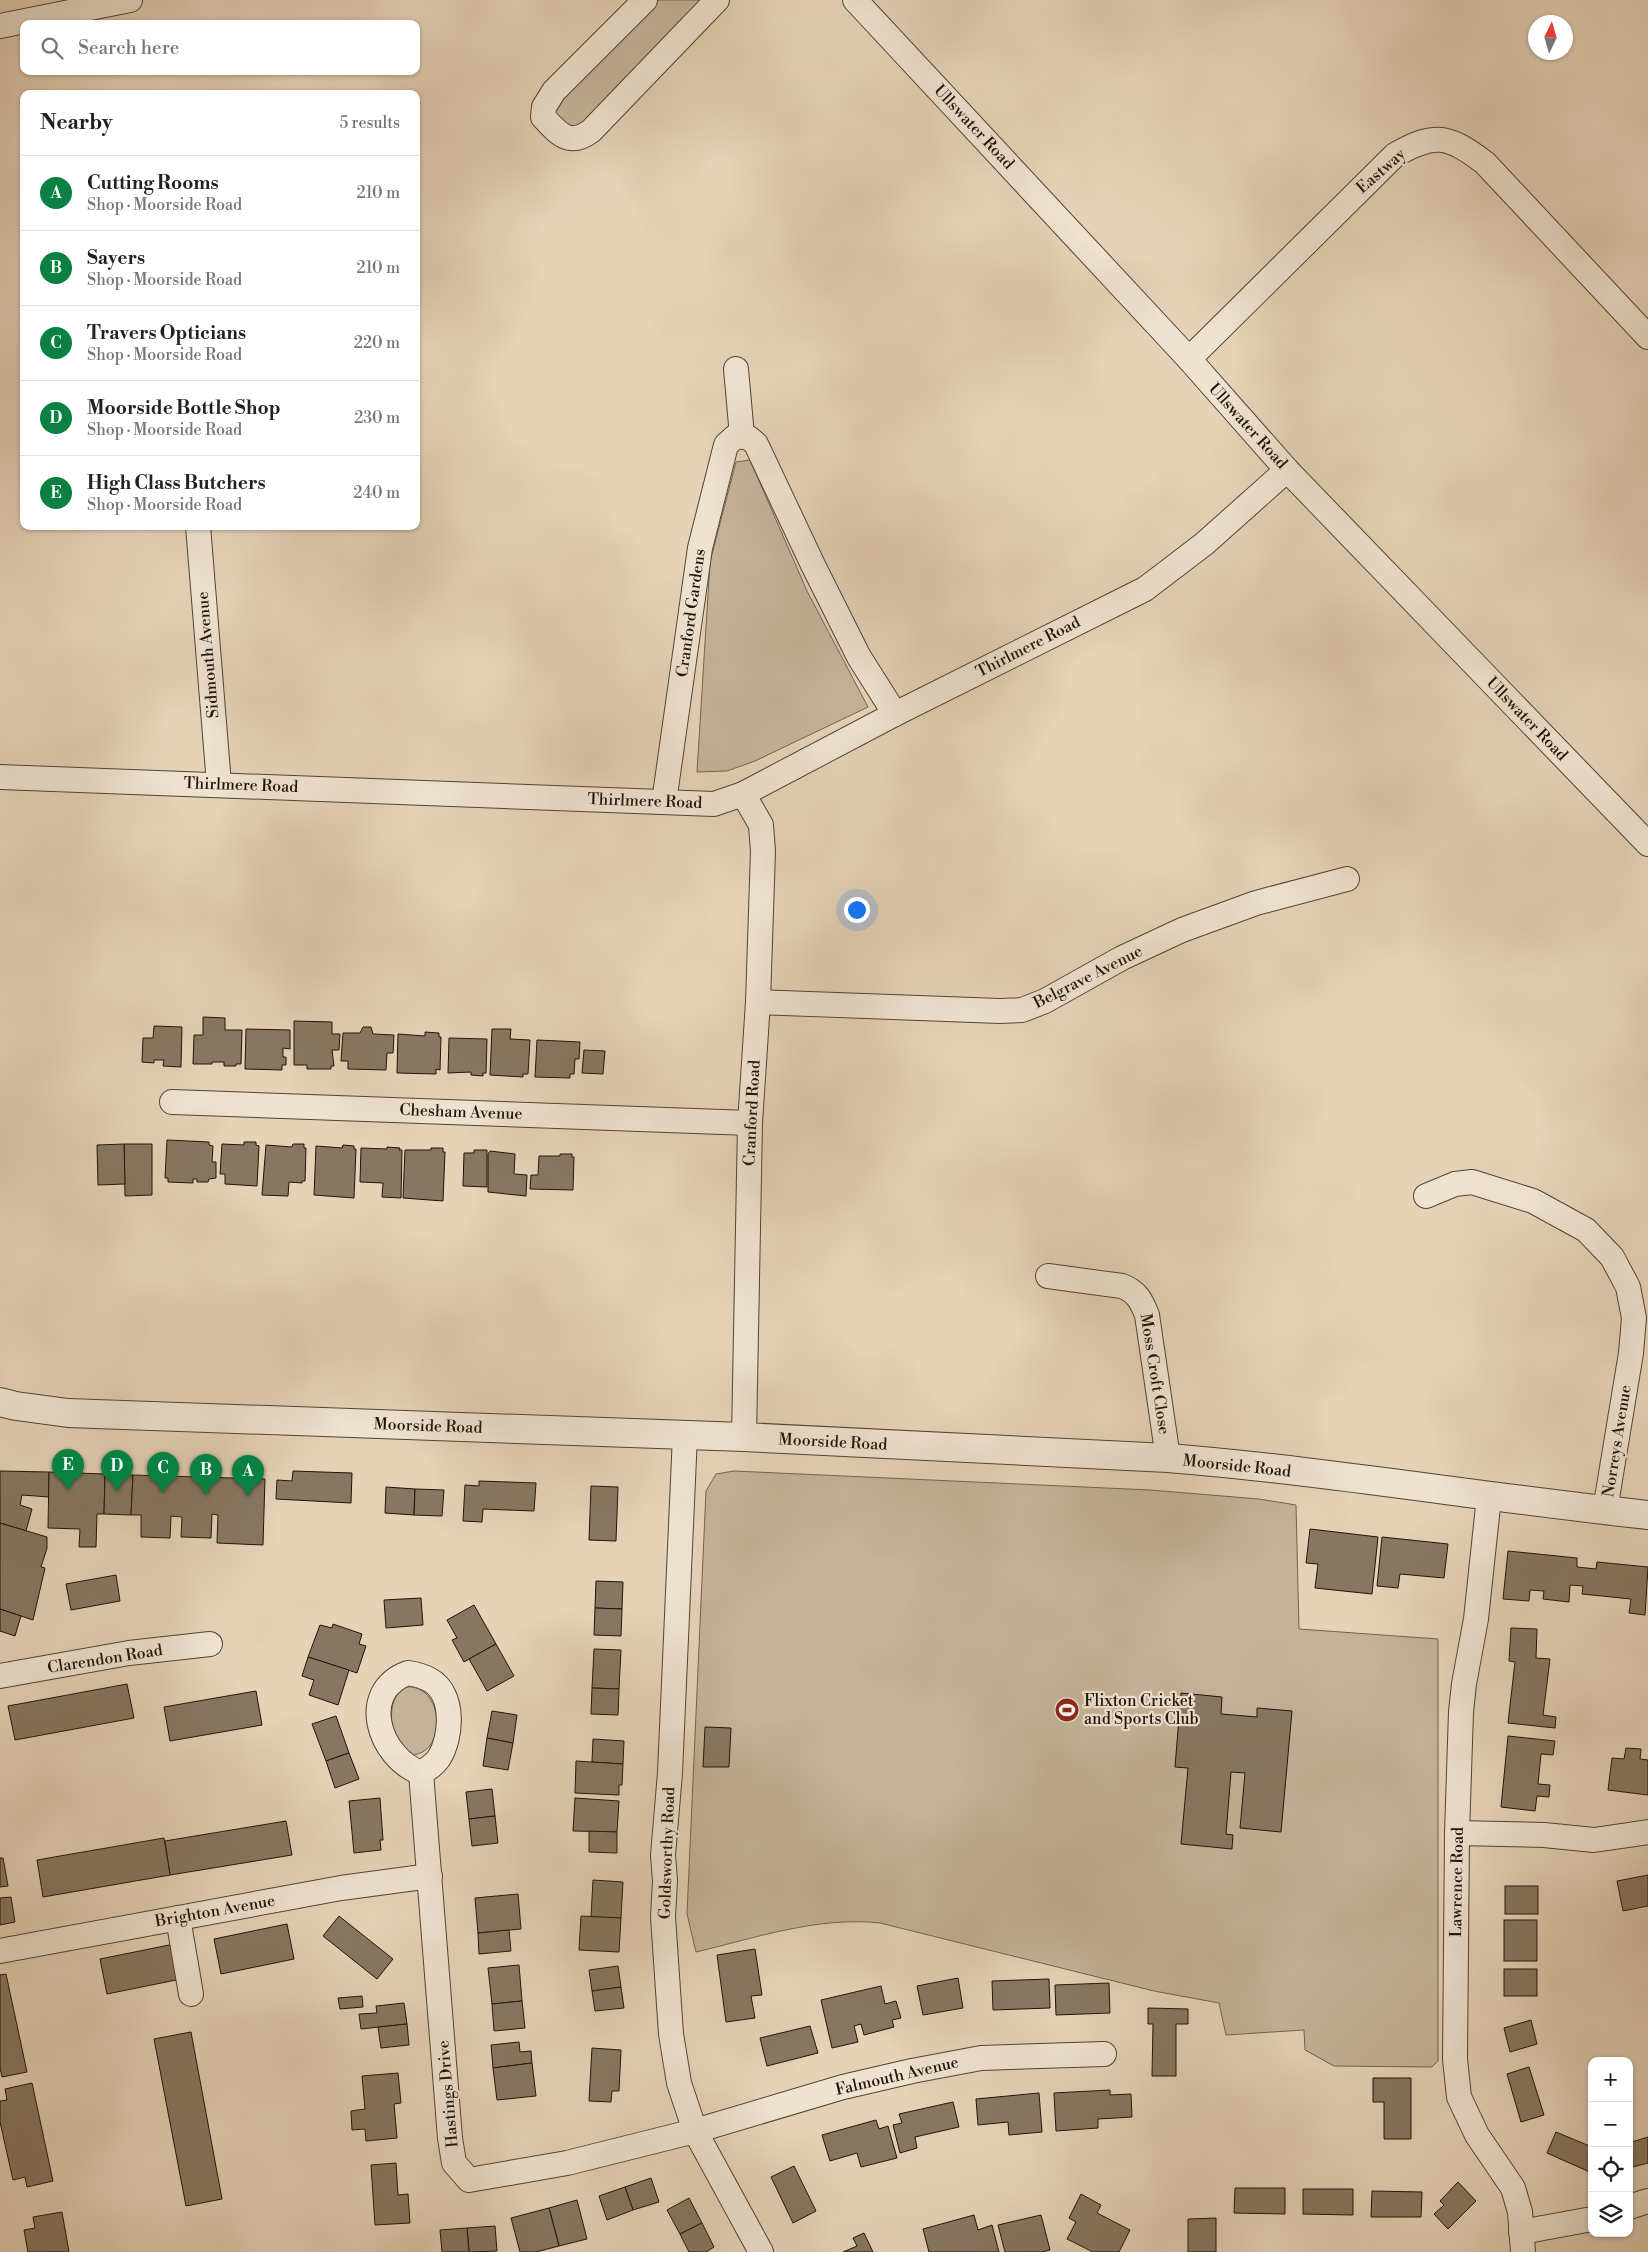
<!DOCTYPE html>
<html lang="en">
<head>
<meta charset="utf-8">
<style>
  :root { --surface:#fff; --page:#f6f6f6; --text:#202124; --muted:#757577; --line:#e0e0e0; --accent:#0b8043 }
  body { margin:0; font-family:"Libre Bodoni",serif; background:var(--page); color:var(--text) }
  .controls { position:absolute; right:15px; bottom:15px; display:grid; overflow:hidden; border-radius:10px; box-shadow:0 1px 4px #0004 }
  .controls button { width:45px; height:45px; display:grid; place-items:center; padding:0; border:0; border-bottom:1px solid var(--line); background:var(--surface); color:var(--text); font:25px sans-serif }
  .compass { position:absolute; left:1528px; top:15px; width:45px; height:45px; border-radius:50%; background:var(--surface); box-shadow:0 1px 4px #0004; rotate:5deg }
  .you { position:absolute; left:856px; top:909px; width:18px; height:18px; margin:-12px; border:4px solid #fff; border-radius:50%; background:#1a73e8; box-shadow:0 0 0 8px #1a73e833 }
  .badge { display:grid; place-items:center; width:32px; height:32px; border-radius:50%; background:var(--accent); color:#fff; font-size:16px; font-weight:700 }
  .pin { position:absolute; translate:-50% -41px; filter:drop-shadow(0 1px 2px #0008) }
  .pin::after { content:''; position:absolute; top:26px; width:18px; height:15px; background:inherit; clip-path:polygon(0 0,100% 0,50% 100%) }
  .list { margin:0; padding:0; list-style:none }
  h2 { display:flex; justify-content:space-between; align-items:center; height:65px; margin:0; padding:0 20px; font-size:21px }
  h2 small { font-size:16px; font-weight:400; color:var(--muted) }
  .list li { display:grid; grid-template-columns:32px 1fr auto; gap:15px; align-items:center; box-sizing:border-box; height:75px; padding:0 20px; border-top:1px solid var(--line) }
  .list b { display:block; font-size:19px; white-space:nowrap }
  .list p { margin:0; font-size:16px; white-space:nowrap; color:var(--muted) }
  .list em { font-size:16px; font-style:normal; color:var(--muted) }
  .icon { flex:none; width:28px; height:28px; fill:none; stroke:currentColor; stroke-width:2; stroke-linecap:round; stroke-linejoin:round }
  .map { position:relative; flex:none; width:1648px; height:2252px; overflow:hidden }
  .search { position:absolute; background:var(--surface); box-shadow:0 1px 4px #0004; left:20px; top:20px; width:400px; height:55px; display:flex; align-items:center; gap:12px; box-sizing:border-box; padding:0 18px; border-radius:10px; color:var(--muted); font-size:19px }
  .panel { position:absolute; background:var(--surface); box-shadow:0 1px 4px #0004; left:20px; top:90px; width:400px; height:440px; border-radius:10px }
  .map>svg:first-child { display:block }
  .green { fill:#c4b299; stroke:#726350 }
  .building { fill:#877762; stroke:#211406 }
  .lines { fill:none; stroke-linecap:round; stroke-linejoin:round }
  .minor-casing { stroke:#524432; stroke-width:26 }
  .tertiary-casing { stroke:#524432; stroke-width:30 }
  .minor { stroke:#eee2d0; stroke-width:24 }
  .tertiary { stroke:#eee2d0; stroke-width:28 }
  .labels { text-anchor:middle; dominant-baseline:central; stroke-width:4.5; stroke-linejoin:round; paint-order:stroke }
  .street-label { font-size:16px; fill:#211406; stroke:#eee2d0 }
  .poi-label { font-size:16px; fill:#211406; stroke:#eee2d0; text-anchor:start }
</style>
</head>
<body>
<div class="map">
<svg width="1648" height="2252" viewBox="0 0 1648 2252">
  <rect width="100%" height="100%" fill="#e5d2b7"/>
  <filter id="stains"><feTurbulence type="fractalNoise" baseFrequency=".004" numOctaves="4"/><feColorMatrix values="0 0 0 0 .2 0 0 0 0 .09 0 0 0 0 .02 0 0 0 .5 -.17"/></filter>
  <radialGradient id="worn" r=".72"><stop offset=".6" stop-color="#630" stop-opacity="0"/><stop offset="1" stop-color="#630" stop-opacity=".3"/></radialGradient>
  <!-- green -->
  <g class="green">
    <path d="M659,0H706L592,117L577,128H568L558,121L554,111L569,90Z"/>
    <path d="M750,460L807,591L868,707L755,761L727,771L697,772L710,562L736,462Z"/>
    <path d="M734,1471L1150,1490L1259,1499L1296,1505L1299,1629L1438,1639V2061L1432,2067L1334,2066L1305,2050L1304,2030L1226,2035L1219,2003L1154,1991L880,1923C819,1916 755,1938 696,1952L687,1914L706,1491L716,1474Z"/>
    <path d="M405,1687C445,1683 448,1756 410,1755C406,1751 401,1748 399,1744C389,1727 387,1698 405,1687Z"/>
  </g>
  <!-- building -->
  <g class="building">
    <path d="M203,1017L225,1018V1030H242L241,1064H236V1066H224V1062H212V1064H193L194,1035H203Z"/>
    <path d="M294,1021L332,1022V1034H340L339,1050H332L334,1066H331V1069H307V1065H294Z"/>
    <path d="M154,1026L182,1027L181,1067L163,1066L164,1060H154V1063L142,1062L143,1038H153Z"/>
    <path d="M363,1027H371L373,1034L394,1035L393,1053H387L386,1070L348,1069V1061H341L343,1033H360Z"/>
    <path d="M246,1029L290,1030V1049L283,1048V1057H286V1065H282V1070L245,1069Z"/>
    <path d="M492,1029H511L510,1039L530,1040L528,1074H523V1077L490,1075Z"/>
    <path d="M425,1032L439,1033V1037H441L440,1070L436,1069V1074L397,1073L398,1034L425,1036Z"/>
    <path d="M449,1038L487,1039L486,1073H483V1076L471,1075V1072L448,1073Z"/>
    <path d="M537,1040L580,1042L579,1059H575L574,1074H570V1078L535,1077Z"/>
    <path d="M584,1050L605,1051L603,1074L582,1073Z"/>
    <path d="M167,1140L209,1142V1145L213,1146L212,1162H216V1178L209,1179L208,1182H197V1179H193V1183L168,1182V1178H165Z"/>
    <path d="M244,1142H256V1145L259,1146L257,1186L225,1184V1174H220L222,1144L244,1145Z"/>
    <path d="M124,1144H152V1195L125,1196Z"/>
    <path d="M124,1144L125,1184L98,1185L97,1145Z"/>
    <path d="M293,1144H304V1148H306L305,1181H302V1183L289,1182L288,1196L262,1195L266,1145L292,1147Z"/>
    <path d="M343,1145L354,1146V1149H356L354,1198L314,1195L316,1146L342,1148Z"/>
    <path d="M387,1147L400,1148L399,1150H402L401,1198L382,1197L383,1183L360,1182L361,1148L387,1149Z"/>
    <path d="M431,1148H443V1152H445L443,1201L403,1198L405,1150H431Z"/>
    <path d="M474,1150H487V1187L463,1186L464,1153H474Z"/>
    <path d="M490,1151L515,1154L514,1174L527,1175L526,1196L488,1192V1154Z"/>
    <path d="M560,1154H572V1157H574L573,1190L530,1189L531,1175H538L539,1156H560Z"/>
    <path d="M0,1471L49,1472V1497L22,1495L20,1505L32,1509L26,1531L0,1523Z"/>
    <path d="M293,1471L352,1473L351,1503L276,1499L277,1480L292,1481Z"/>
    <path d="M49,1472L105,1474L104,1514H97L96,1547H79L80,1529L48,1528Z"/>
    <path d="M105,1474L133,1475L131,1515L104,1514Z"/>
    <path d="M133,1475L265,1479L263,1545L217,1543L218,1515L212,1514L211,1538L181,1537L182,1517L171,1516L170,1538L141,1537V1515H131Z"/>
    <path d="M479,1481L536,1483L534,1511L483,1509L482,1522L463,1521L465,1485L479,1486Z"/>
    <path d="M591,1486L618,1487L616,1541L589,1540Z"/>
    <path d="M386,1487L415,1489L414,1515L385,1513Z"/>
    <path d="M415,1489L444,1490L442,1516L414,1515Z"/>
    <path d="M0,1523L47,1537V1548L41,1567L45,1568L33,1620L0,1609Z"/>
    <path d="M1310,1529L1378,1537L1372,1594L1315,1588L1318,1564L1306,1563Z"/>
    <path d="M1382,1537L1448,1544L1444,1578L1400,1574L1398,1588L1377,1586Z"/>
    <path d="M1508,1551L1577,1558V1567L1596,1569L1597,1562L1648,1567L1645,1615L1629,1613L1631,1599L1582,1594L1583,1586L1570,1585L1569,1602L1543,1599L1544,1591L1530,1590L1529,1601L1503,1599Z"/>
    <path d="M116,1575L120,1601L71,1610L66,1584Z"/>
    <path d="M596,1581L623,1582L622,1609L595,1608Z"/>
    <path d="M421,1598L423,1625L386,1628L384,1600Z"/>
    <path d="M474,1605L496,1644L464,1662L452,1640L457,1638L447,1620Z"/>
    <path d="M595,1608L622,1609L621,1636L594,1635Z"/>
    <path d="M0,1609L21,1616L15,1636L0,1631Z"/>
    <path d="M333,1624L362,1634L359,1644L366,1646L357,1673L308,1657L320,1625L332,1628Z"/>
    <path d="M1511,1628L1537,1629L1536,1658L1550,1659L1543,1715L1556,1717L1555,1728L1508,1723L1515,1662L1509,1661Z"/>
    <path d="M496,1644L514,1676L487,1691L469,1659Z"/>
    <path d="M594,1649L621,1650L619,1689L592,1688Z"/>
    <path d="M308,1657L349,1670L338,1705L309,1695L314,1680L302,1676Z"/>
    <path d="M127,1684L134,1718L15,1740L8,1706Z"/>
    <path d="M592,1688L619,1689L618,1715L591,1714Z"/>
    <path d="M256,1691L262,1725L170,1741L164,1707Z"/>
    <path d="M1181,1693L1222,1697L1221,1714L1257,1717V1708L1292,1711L1281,1832L1240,1828L1245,1773L1231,1772L1226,1834L1233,1835L1232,1849L1181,1844L1188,1768L1175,1767Z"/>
    <path d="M492,1711L517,1715L513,1743L487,1738Z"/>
    <path d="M336,1716L349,1753L326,1761L312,1724Z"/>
    <path d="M705,1727L731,1728L729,1767H703Z"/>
    <path d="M1508,1736L1555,1741L1553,1755L1541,1754L1538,1784L1550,1785L1549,1797L1537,1796L1535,1811L1501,1807Z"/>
    <path d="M487,1738L513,1743L508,1770L483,1766Z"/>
    <path d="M593,1739L624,1741L623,1764L592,1762Z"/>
    <path d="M1626,1748L1641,1749L1640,1759L1648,1760V1795L1608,1790L1612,1758L1624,1759Z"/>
    <path d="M349,1753L359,1779L335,1788L326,1761Z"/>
    <path d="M576,1761L623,1764L622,1785H619V1795L575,1793Z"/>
    <path d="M492,1789L495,1816L469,1819L466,1792Z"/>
    <path d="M380,1798L383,1840H380L381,1850L354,1853L349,1801Z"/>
    <path d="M575,1798L619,1801L617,1832L573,1831Z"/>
    <path d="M495,1816L498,1843L472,1846L469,1819Z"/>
    <path d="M286,1821L292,1855L170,1875L165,1841Z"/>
    <path d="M589,1831L617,1832V1853L589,1852Z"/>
    <path d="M164,1838L170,1875L43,1897L37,1860Z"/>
    <path d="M0,1858H3L8,1886L0,1887Z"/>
    <path d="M1648,1875V1906L1623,1911L1617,1881Z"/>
    <path d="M593,1880L623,1882L621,1918L591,1917Z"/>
    <rect x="1505" y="1886" width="33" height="28"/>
    <path d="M518,1894L521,1929L478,1933L475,1898Z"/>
    <path d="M11,1897L15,1922L0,1925V1898Z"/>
    <path d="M339,1916L393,1959L377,1979L323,1936Z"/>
    <path d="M581,1916L621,1918L619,1952L579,1950Z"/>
    <rect x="1504" y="1920" width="33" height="41"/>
    <path d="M287,1924L294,1959L221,1974L214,1939Z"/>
    <path d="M509,1930L511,1951L479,1954L478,1933Z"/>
    <path d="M174,1944L181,1979L107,1994L100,1959Z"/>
    <path d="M755,1949L762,1995L751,1996L755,2018L726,2022L717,1955Z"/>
    <path d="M519,1965L522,2001L492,2004L488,1968Z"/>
    <path d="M618,1966L621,1987L592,1991L589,1970Z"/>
    <rect x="1504" y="1969" width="33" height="27"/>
    <path d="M6,1974L27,2072L2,2077L0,2068V1975Z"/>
    <path d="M958,1978L963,2008L923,2015L917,1986Z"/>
    <path d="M1049,1979L1050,2008L993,2010L992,1981Z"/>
    <path d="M1109,1983L1110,2013L1056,2015L1055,1985Z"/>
    <path d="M881,1986L885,2004L896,2001L901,2018L892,2020L894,2027L864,2035L861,2024L854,2026L858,2042L832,2048L821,2000Z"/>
    <path d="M621,1987L624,2008L595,2011L592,1991Z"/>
    <path d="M362,1996L363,2007L340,2009L338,1998Z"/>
    <path d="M522,2001L525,2028L494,2031L492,2004Z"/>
    <path d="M404,2003L407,2024L361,2029L359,2014L377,2013L376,2006Z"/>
    <path d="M1148,2008L1188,2009V2024H1176V2076H1152L1153,2024H1148Z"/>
    <path d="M1531,2020L1537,2044L1510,2052L1504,2028Z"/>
    <path d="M407,2024L409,2045L381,2048L378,2027Z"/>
    <path d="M810,2026L818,2053L767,2066L760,2038Z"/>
    <path d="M191,2032L222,2199L186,2206L154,2039Z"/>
    <path d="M519,2042L520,2052L531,2051L532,2063L493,2068L491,2045Z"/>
    <path d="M592,2048L621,2050L619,2091H612L611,2102L589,2101Z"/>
    <path d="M532,2063L536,2096L497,2100L493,2068Z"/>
    <path d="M1529,2067L1544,2115L1521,2122L1507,2074Z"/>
    <path d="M398,2073L401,2103L394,2104L397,2138L366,2141L365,2129L352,2130L351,2111L365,2109L362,2076Z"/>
    <path d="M1373,2078H1411V2139H1384V2102H1373Z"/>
    <path d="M32,2083L53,2181L27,2187L25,2177L13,2180L0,2122V2101L7,2100L5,2089Z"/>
    <path d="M1110,2090V2095L1131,2094L1132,2117L1098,2119V2128L1056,2131L1054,2093Z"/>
    <path d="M1039,2093L1042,2132L1009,2135L1008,2122L978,2125L976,2099Z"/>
    <path d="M953,2102L959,2127L915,2137L917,2148L900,2153L893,2125L902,2123L899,2114Z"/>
    <path d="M876,2120L879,2129L888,2126L897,2158L861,2167L857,2153L830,2161L822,2135Z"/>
    <path d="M1556,2132L1592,2147V2173L1547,2153Z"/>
    <path d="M1648,2137V2163L1629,2168V2143Z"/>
    <path d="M396,2163L398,2195L408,2194L410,2223L375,2225L371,2165Z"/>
    <path d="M794,2166L816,2211L793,2223L771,2177Z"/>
    <path d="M651,2178L659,2202L633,2210L625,2187Z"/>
    <path d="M1458,2182L1476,2201L1448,2229L1434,2214L1444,2205L1440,2201Z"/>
    <path d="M625,2187L633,2210L607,2220L599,2196Z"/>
    <path d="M1235,2188H1285V2214L1234,2213Z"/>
    <path d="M1303,2189H1353V2215L1303,2214Z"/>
    <path d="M1372,2191L1422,2192L1421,2217H1371Z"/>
    <path d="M1081,2194L1101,2205L1097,2213L1130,2230L1119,2252H1093L1067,2239L1076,2222L1069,2218Z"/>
    <path d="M689,2198L702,2223L680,2234L667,2210Z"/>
    <path d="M577,2200L587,2239L559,2246L549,2208Z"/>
    <path d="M549,2208L559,2246L536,2252H520L511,2218Z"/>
    <path d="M62,2212L69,2252H28L24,2230L35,2228L33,2217Z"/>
    <path d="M974,2215L978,2230L992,2225L999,2252H929L923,2229Z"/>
    <path d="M1041,2215L1050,2250L1042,2252H1005L998,2225Z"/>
    <path d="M1216,2218V2252H1188V2219Z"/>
    <path d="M702,2223L714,2247L706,2252H689L680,2234Z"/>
    <path d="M495,2226L497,2251L469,2252L467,2228Z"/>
    <path d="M467,2228L469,2252H442L440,2230Z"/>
    <path d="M864,2233L873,2252H843L857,2246L853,2238Z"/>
  </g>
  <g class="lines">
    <defs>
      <g id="minor">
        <path d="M645,0L554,91L544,107L543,117C559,134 569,147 591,131L717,0"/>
        <path d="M855,0L1189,359L1287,470L1648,844"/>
        <path d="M0,26L130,0"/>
        <path d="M1189,359L1395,155C1435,132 1448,135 1485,163L1648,337"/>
        <path d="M736,369L742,436"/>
        <path d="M198,526L219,784"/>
        <path d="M0,777L714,804L743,794L895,714L1145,589L1204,544L1287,470"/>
        <path d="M743,794L761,825L763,851L758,1002L750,1123L744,1437"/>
        <path d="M664,802L700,548L726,445L736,436L749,438L756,444L813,565L859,657L895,714"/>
        <path d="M758,1002L1000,1011L1022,1010L1045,1001L1122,958L1182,930L1256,903L1347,879"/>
        <path d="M172,1102L750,1123"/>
        <path d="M1426,1196L1455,1184L1472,1182L1533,1201L1586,1230L1612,1257L1628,1287L1634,1318L1631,1353L1605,1510"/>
        <path d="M1048,1276L1122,1286C1137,1292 1141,1300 1147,1315L1168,1458"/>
        <path d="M685,1435L670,1773L663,1855L665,1881L663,1917L671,2034L679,2083L695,2131L761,2252"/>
        <path d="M1489,1497L1476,1619L1464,1684L1461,1712L1457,1833L1455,2059L1459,2097L1477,2135L1513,2188L1520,2212L1523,2252"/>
        <path d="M408,1673C415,1674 423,1676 430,1680C455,1694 452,1737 439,1758C434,1765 429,1768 421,1773C378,1757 358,1691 408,1673Z"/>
        <path d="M0,1676L129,1653L210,1644"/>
        <path d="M421,1773L450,2138L454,2163L469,2180L567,2163L695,2131L843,2087L912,2071L981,2058L1104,2054"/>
        <path d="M1457,1833L1544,1835L1594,1840L1648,1832"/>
        <path d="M178,1918L191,1994"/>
        <path d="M0,1951L341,1888L430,1876"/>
        <path d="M1629,2207L1648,2201"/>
        <path d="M1521,2232L1592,2219"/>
      </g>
      <path id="tertiary" d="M0,1402L16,1406L68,1413L744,1437L1168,1458C1328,1471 1488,1498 1648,1515"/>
    </defs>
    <!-- minor casing -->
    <use href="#minor" class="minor-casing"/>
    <!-- tertiary casing -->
    <use href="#tertiary" class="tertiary-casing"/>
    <!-- minor -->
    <use href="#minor" class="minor"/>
    <!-- tertiary -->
    <use href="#tertiary" class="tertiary"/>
  </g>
  <!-- icons -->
  <defs>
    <symbol id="stadium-disc" viewBox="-11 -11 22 22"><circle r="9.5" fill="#8f2418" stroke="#eee2d0"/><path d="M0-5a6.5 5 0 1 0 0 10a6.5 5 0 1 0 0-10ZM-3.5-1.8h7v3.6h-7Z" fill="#fff"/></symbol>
  </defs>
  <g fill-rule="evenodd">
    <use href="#stadium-disc" x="1053" y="1696" width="28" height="28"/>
  </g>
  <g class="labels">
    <!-- street labels -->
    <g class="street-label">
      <text transform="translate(974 127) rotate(47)">Ullswater Road</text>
      <text transform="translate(1381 171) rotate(-41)">Eastway</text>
      <text transform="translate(1248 426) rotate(48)">Ullswater Road</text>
      <text transform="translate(691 613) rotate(-82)">Cranford Gardens</text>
      <text transform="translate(1028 647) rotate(-27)">Thirlmere Road</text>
      <text transform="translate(208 655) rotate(-95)">Sidmouth Avenue</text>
      <text transform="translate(1527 719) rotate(46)">Ullswater Road</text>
      <text transform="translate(241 785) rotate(2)">Thirlmere Road</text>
      <text transform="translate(645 801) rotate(2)">Thirlmere Road</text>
      <text transform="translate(1088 977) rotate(-27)">Belgrave Avenue</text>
      <text transform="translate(461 1112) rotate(2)">Chesham Avenue</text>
      <text transform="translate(752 1113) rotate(-87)">Cranford Road</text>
      <text transform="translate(1155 1374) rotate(81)">Moss Croft Close</text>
      <text transform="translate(428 1426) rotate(2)">Moorside Road</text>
      <text transform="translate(1617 1441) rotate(-81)">Norreys Avenue</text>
      <text transform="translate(833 1442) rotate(3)">Moorside Road</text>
      <text transform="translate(1237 1466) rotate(6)">Moorside Road</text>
      <text transform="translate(105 1659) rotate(-9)">Clarendon Road</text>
      <text transform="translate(667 1853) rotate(-88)">Goldsworthy Road</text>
      <text transform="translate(1457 1882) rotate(-89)">Lawrence Road</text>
      <text transform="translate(215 1911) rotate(-10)">Brighton Avenue</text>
      <text transform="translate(897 2076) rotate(-13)">Falmouth Avenue</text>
      <text transform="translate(448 2094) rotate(-95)">Hastings Drive</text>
    </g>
    <!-- poi labels -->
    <g class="poi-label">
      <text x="1084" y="1701">Flixton Cricket<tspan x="1084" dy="18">and Sports Club</tspan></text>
    </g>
  </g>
  <rect width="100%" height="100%" filter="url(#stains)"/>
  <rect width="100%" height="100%" fill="url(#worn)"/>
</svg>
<div class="controls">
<button>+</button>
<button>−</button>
<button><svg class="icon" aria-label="locate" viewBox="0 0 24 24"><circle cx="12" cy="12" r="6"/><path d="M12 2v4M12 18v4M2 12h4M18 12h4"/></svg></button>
<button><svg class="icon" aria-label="layers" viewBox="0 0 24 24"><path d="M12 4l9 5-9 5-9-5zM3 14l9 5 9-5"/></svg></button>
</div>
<svg class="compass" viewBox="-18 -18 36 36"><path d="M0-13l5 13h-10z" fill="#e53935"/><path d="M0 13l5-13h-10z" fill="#757577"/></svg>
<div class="you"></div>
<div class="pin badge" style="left:248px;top:1496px">A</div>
<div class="pin badge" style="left:206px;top:1495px">B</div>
<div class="pin badge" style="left:163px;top:1493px">C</div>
<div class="pin badge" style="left:117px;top:1491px">D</div>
<div class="pin badge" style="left:68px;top:1490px">E</div>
<div class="search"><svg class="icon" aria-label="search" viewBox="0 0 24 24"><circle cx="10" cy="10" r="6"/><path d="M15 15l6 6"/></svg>Search here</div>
<section class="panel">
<h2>Nearby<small>5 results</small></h2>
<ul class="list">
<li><span class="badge">A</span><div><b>Cutting Rooms</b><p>Shop · Moorside Road</p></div><em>210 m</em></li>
<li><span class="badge">B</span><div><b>Sayers</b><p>Shop · Moorside Road</p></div><em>210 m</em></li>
<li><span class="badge">C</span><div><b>Travers Opticians</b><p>Shop · Moorside Road</p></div><em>220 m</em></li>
<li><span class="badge">D</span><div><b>Moorside Bottle Shop</b><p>Shop · Moorside Road</p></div><em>230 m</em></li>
<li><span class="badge">E</span><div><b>High Class Butchers</b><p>Shop · Moorside Road</p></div><em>240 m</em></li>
</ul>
</section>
</div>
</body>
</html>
